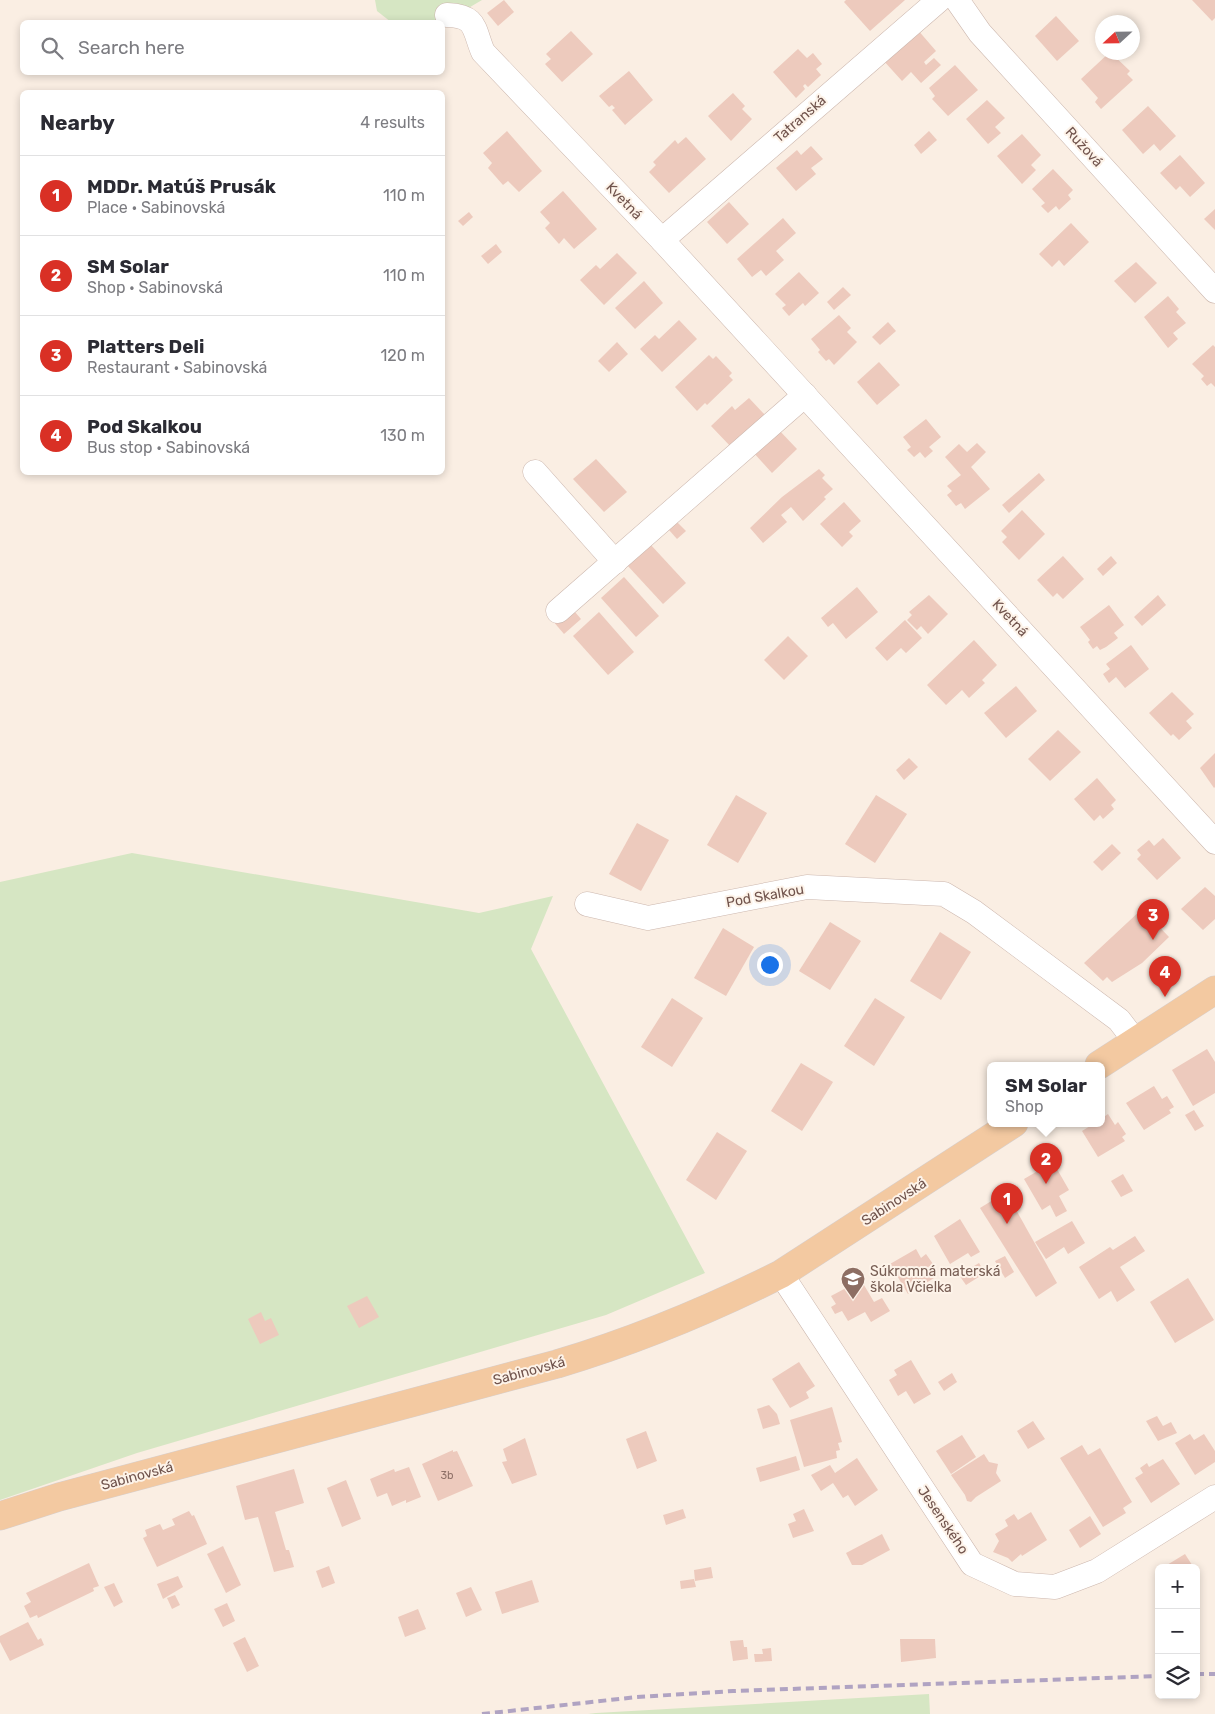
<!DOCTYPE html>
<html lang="en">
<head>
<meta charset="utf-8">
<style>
  :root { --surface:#fff; --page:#f2f2f3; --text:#2b2b33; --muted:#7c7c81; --line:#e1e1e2; --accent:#d93025 }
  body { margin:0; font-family:Rubik,sans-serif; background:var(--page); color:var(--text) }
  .controls { position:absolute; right:15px; bottom:15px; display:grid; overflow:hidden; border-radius:8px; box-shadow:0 2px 8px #0003 }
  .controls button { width:45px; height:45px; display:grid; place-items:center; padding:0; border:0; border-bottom:1px solid var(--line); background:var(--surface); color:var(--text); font:25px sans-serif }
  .compass { position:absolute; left:1095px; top:15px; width:45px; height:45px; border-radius:50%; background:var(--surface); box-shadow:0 2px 8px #0003; rotate:248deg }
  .you { position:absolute; left:769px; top:964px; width:18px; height:18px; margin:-12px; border:4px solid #fff; border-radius:50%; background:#1a73e8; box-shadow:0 0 0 8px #1a73e833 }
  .badge { display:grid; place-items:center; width:32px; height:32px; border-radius:50%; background:var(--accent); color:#fff; font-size:16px; font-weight:700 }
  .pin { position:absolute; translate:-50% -41px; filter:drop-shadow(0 1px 2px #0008) }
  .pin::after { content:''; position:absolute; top:26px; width:18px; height:15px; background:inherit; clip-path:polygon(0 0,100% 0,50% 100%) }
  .popup { position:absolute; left:987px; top:1062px; width:118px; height:65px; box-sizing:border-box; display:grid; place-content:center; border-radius:8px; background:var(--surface); filter:drop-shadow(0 1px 4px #0005); font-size:16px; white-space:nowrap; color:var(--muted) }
  .popup b { font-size:19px; color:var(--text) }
  .popup::after { content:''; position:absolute; left:50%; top:100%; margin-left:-10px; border:10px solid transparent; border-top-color:var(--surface) }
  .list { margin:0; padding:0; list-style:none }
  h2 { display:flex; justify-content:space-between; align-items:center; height:65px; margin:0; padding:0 20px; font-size:21px }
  h2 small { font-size:16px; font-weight:400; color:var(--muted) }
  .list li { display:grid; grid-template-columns:32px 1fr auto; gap:15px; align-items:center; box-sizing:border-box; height:80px; padding:0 20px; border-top:1px solid var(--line) }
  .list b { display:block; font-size:19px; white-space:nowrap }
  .list p { margin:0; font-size:16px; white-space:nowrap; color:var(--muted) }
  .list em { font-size:16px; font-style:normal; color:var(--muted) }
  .icon { flex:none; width:28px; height:28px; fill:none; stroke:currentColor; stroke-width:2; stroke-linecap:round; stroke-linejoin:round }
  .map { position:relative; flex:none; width:1215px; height:1714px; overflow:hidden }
  .search { position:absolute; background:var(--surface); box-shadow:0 2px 8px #0003; left:20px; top:20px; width:425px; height:55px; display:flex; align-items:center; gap:12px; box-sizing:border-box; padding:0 18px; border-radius:8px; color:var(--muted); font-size:19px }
  .panel { position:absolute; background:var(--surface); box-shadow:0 2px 8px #0003; left:20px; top:90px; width:425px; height:385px; border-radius:8px }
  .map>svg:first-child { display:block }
  .green { fill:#d6e6c3 }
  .building { fill:#edcabd }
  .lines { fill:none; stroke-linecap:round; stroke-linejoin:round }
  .minor-casing { stroke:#ccb7ae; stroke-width:25 }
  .major-casing { stroke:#d7cfcd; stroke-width:29 }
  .minor { stroke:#fff; stroke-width:24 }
  .major { stroke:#f3c9a1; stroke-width:28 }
  .rail { stroke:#b0a3c2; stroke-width:4; stroke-dasharray:8 5; stroke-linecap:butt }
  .labels { text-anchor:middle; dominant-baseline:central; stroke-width:4; stroke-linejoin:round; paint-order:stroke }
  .number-label { font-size:11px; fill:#8f7168 }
  .street-label { font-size:14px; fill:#70534c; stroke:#fdf3e9 }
  .education-label { font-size:14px; fill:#785e54; stroke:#fdf3e9; text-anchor:start }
</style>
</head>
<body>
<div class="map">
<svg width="1215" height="1714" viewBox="0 0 1215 1714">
  <rect width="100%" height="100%" fill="#faeee3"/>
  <!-- green -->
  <g class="green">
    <path d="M375,0H482L443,23L391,22L377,11Z"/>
    <path d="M132,853L479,913L553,896L531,949L705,1273L606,1315L137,1453L0,1500V882Z"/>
    <path d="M929,1694L930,1714H588L596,1713Z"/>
  </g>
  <!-- building -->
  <g class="building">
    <path d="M504,0L514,12L498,26L487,13Z"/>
    <path d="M846,0H905L870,31L844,2Z"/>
    <path d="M1192,0H1215V18L1212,21Z"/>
    <path d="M1056,16L1079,41L1057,61L1035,36Z"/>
    <path d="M917,29L936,51L924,62L926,65L934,58L941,65L921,83L911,72L902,81L883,60Z"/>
    <path d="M571,31L593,54L562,82L545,64L551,59L546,54Z"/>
    <path d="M798,49L807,58L813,53L822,64L816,69L821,75L808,87L805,84L803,86L805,89L796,98L773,72Z"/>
    <path d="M1110,52L1130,71L1127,74L1133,80L1101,109L1095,102L1098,98L1081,79Z"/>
    <path d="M955,65L978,90L948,116L932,99L935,96L929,88Z"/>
    <path d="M629,71L653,100L625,125L612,110L615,108L612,105L609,107L599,96Z"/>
    <path d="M733,93L745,106L742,109L752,119L731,141L708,116Z"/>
    <path d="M987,100L1005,118L995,127L1001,133L988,144L966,119Z"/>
    <path d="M1148,106L1176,136L1160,151L1154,144L1143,154L1122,130Z"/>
    <path d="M507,131L542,171L519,192L508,181L503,185L488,168L492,163L483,153Z"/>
    <path d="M929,131L937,140L921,154L914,145Z"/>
    <path d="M1022,134L1041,155L1031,165L1036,170L1022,184L997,156Z"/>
    <path d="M686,137L706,159L669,193L649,172L656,165L653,162L675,140L678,144Z"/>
    <path d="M811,146L823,159L811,168L816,174L796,191L776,168L797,150L801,155Z"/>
    <path d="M1180,155L1205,183L1190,197L1180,186L1176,190L1160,173Z"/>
    <path d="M1053,169L1073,190L1068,195L1071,199L1059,210L1056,206L1048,213L1041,206L1045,203L1032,189Z"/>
    <path d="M563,191L597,229L574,249L564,238L559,244L545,228L550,223L540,212Z"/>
    <path d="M729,202L749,224L727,244L707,222Z"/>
    <path d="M1215,209V230L1204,219Z"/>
    <path d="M469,212L473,217L463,226L458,221Z"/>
    <path d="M783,218L796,233L776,251L784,260L766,276L761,270L752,277L737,259Z"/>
    <path d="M1071,223L1089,242L1064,266L1059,260L1052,267L1039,254Z"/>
    <path d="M496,244L502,252L488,264L481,256Z"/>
    <path d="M617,253L637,273L604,305L580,280L596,265L600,269Z"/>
    <path d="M1136,262L1157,283L1135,303L1114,281Z"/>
    <path d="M799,272L819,293L805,306L803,303L789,316L782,308L786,305L775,294Z"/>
    <path d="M644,281L663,303L635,329L615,308Z"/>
    <path d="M843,287L851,295L834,310L827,302Z"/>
    <path d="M1168,296L1179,309L1176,312L1186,323L1173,333L1178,339L1168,348L1144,317Z"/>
    <path d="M839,315L851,328L847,332L857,342L834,365L829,359L826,361L818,352L820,350L811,339Z"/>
    <path d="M679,320L697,339L662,372L640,349L655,335L659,339Z"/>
    <path d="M888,322L896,331L880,345L872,337Z"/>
    <path d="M617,342L628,354L609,372L598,361Z"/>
    <path d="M1213,345L1215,347V387L1211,383L1207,386L1201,379L1204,376L1192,364Z"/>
    <path d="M709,355L713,359L716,356L732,373L729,376L733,380L707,405L705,403L697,411L675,387Z"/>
    <path d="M879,362L900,385L877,405L857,382Z"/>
    <path d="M749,398L766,416L732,448L711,426L732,406L735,410Z"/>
    <path d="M926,419L941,437L929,447L933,451L925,458L920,452L914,457L907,450L911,447L903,437Z"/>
    <path d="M778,429L797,449L772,473L753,452Z"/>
    <path d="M977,443L986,452L971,467L990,489L965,509L961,503L956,506L947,495L952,491L947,486L961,475L945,457L959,444L967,452Z"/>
    <path d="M596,459L627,492L604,512L573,479Z"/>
    <path d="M819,469L825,475L822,478L833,489L824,497L826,499L803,521L791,507L781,515L787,522L763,543L750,528L782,497Z"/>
    <path d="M1039,473L1045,480L1009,513L1002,505Z"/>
    <path d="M844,502L861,521L849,532L853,536L842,547L820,524Z"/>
    <path d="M1022,510L1045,534L1019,560L1002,542L1007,537L1001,531Z"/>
    <path d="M677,522L686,531L677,539L669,530Z"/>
    <path d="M650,544L686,583L663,604L627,565Z"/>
    <path d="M1063,556L1084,579L1063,599L1057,593L1053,597L1037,580Z"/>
    <path d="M1111,556L1117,563L1103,576L1097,569Z"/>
    <path d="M624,577L659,616L636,637L601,598Z"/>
    <path d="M857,587L878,612L846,639L833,623L828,627L821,618Z"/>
    <path d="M929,595L948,614L928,634L921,626L917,630L907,620L912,615L909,612Z"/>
    <path d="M1158,595L1166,605L1142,626L1134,617Z"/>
    <path d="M569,605L581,619L564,634L552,620Z"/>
    <path d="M1109,605L1124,625L1114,633L1118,638L1106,647L1100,650L1097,646L1093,649L1088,642L1090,640L1080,627Z"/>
    <path d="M599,612L634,652L608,675L573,636Z"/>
    <path d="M905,620L922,638L906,653L901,648L887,661L875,648Z"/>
    <path d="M788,636L808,656L784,680L764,660Z"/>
    <path d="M974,640L997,665L982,680L985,683L969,698L962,690L946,705L927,685Z"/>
    <path d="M1131,645L1149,669L1125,688L1116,677L1109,683L1103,674L1110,669L1106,664Z"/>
    <path d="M1016,686L1037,711L1006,738L984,713Z"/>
    <path d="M1172,692L1194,714L1186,721L1192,728L1179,740L1173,734L1171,736L1149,713Z"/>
    <path d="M1058,730L1081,752L1050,781L1028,759Z"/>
    <path d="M1215,753V787L1214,788L1200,768Z"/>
    <path d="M909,758L918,767L904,780L896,770Z"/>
    <path d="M1097,778L1116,800L1111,805L1114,809L1103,819L1100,815L1094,821L1074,799Z"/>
    <path d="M736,795L767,813L738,863L707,845Z"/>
    <path d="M876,795L907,814L875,863L845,844Z"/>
    <path d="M637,823L669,840L641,891L609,874Z"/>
    <path d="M1163,838L1181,858L1157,880L1137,859L1141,855L1137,850L1149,840L1154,846Z"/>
    <path d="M1112,844L1121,853L1102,871L1093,862Z"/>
    <path d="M1205,887L1215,896V919L1203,930L1181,909Z"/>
    <path d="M1142,909L1169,937L1142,963L1112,982L1107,977L1103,981L1084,963Z"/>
    <path d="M830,922L861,941L830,990L799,971Z"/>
    <path d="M723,928L754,947L726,996L694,978Z"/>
    <path d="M940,932L971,952L941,1000L910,981Z"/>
    <path d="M672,998L703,1018L672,1067L641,1047Z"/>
    <path d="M875,998L905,1017L874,1066L844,1046Z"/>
    <path d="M1207,1049L1215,1062V1093L1193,1106L1172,1070Z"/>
    <path d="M801,1063L833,1082L802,1131L771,1111Z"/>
    <path d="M1154,1086L1162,1099L1167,1096L1174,1107L1169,1110L1171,1113L1144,1130L1126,1103Z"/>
    <path d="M1194,1110L1204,1126L1195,1131L1185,1115Z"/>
    <path d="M1108,1114L1115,1125L1118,1122L1126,1134L1122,1137L1125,1141L1098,1157L1082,1131L1095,1123H1101V1119Z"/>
    <path d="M717,1132L747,1151L716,1200L686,1180Z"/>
    <path d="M1053,1162L1069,1190L1059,1196L1067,1211L1056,1217L1050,1205L1042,1210L1024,1179Z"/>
    <path d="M1123,1174L1133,1191L1121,1197L1111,1181Z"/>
    <path d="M1006,1192L1057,1283L1036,1297L980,1208Z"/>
    <path d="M960,1219L980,1252L971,1257L968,1253L950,1264L934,1236Z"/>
    <path d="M1072,1221L1085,1243L1068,1254L1064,1247L1046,1259L1035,1242Z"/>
    <path d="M1135,1236L1145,1251L1120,1267L1135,1290L1117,1302L1111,1291L1099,1299L1079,1267L1110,1247L1113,1250Z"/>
    <path d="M916,1249L921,1258L926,1254L933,1264L928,1267L934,1278L908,1294L890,1264Z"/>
    <path d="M1005,1256L1014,1272L1005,1278L995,1261Z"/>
    <path d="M979,1263L985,1273L966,1285L959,1275Z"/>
    <path d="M1188,1278L1214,1320L1175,1343L1150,1302Z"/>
    <path d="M861,1280L874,1302L882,1298L890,1311L871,1322L865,1312L848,1321L842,1311L835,1314L831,1307L836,1304L831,1296Z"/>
    <path d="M367,1296L379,1317L359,1328L347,1306Z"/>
    <path d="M261,1312L265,1321L271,1318L279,1335L260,1344L248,1319Z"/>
    <path d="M911,1360L931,1394L914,1404L906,1391L898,1396L889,1380L897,1375L894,1370Z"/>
    <path d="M799,1362L815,1386L806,1392L809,1398L790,1408L772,1379Z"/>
    <path d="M952,1373L957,1382L944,1391L938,1382Z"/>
    <path d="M769,1405L777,1414L780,1424L763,1429L757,1409Z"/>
    <path d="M832,1407L842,1442L838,1443L840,1450L836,1451L837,1458L804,1467L790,1420Z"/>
    <path d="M1157,1416L1163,1426L1171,1422L1177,1433L1158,1441L1146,1421Z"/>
    <path d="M1033,1421L1045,1439L1028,1449L1017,1431Z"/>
    <path d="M646,1431L657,1461L637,1469L626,1439Z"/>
    <path d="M1190,1434L1194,1440L1204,1434L1215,1451V1462L1195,1475L1175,1443Z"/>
    <path d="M962,1435L976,1457L951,1474L936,1451Z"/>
    <path d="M525,1438L537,1475L512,1484L502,1462L507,1461L503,1449Z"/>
    <path d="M1082,1445L1088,1455L1100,1448L1132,1502L1123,1508L1126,1513L1103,1527L1060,1458Z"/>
    <path d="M453,1450V1452L457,1451L473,1486L438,1501L422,1464Z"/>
    <path d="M984,1454L989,1462L998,1464L996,1473L1001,1481L976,1497L971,1502L967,1501L965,1495L951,1475Z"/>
    <path d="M796,1456L800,1470L760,1482L756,1468Z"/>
    <path d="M857,1458L878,1490L855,1506L848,1495L843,1498L833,1483L821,1491L811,1475L830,1465L835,1473Z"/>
    <path d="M1163,1459L1180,1484L1151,1503L1135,1478L1143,1473L1140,1468L1147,1463L1149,1467Z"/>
    <path d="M409,1467L421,1497L406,1503V1500L392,1506L387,1493L377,1497L370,1479L394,1469L395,1472Z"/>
    <path d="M294,1469L304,1503L275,1512L286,1550H289L294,1567L274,1572L258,1517L245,1520L236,1486Z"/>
    <path d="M346,1480L361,1519L342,1527L327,1488Z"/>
    <path d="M683,1509L686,1518L666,1525L663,1515Z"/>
    <path d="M804,1509L814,1531L793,1538L788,1524L796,1521L793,1514Z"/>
    <path d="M189,1511L192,1516L194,1515L207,1544L157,1567L143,1538L147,1536L145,1530L160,1524L163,1530L175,1525L172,1519Z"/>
    <path d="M1031,1512L1047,1540L1022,1556L1021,1554L1012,1562L1008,1558L993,1552L999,1541L995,1534L1008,1526L1005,1520L1014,1514L1018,1520Z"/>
    <path d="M1090,1516L1101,1534L1080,1548L1069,1530Z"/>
    <path d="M882,1534L890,1550L862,1565H852L846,1553Z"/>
    <path d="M223,1546L241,1585L226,1593L207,1554Z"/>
    <path d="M1185,1554L1194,1568H1162Z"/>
    <path d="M89,1563L99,1586L93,1588L94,1591L38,1618L37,1615L30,1618L24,1606L31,1602L26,1593Z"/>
    <path d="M329,1566L335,1583L322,1588L316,1571Z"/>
    <path d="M711,1567L713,1578L695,1581L694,1570Z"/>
    <path d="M178,1576L183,1587L163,1599L157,1584Z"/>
    <path d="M694,1579L696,1587L681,1589L680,1581Z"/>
    <path d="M532,1580L539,1602L502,1614L495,1592Z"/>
    <path d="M114,1583L123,1602L114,1607L104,1587Z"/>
    <path d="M471,1587L482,1610L466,1617L456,1593Z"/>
    <path d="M175,1595L180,1605L172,1609L167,1598Z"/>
    <path d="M227,1603L235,1621L223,1627L214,1609Z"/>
    <path d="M418,1609L426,1629L405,1637L398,1617Z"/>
    <path d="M28,1622L38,1640L41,1638L44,1645L10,1661L0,1642V1636Z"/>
    <path d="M245,1637L259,1666L247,1672L233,1643Z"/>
    <path d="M900,1639H935L936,1658L901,1662Z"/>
    <path d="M743,1640L744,1647H747L748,1659L733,1661L730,1641Z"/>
    <path d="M771,1648L772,1661L755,1662L754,1654H763L762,1649Z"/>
  </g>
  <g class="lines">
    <defs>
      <g id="minor">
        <path d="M957,0L980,33L1215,291"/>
        <path d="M447,15C477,16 473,28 483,52L662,240L1215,842"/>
        <path d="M662,240L939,0"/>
        <path d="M535,472L615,562"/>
        <path d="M558,611L805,395"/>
        <path d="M587,904L648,918L807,887L944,894L974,912L1119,1020L1135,1041"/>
        <path d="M781,1274L972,1564L1015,1584L1055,1587L1097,1571L1215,1497"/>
      </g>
      <g id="major">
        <path d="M1099,1065L1215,990"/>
        <path d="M0,1516L59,1497L557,1364C634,1341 709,1310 781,1274L1014,1123"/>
      </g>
    </defs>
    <!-- minor casing -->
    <use href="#minor" class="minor-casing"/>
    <!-- major casing -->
    <use href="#major" class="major-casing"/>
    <!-- minor -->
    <use href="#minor" class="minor"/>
    <!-- major -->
    <use href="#major" class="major"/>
    <!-- rail -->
    <g class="rail">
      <path d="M1196,1674H1215"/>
      <path d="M482,1714L637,1697L733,1691L1159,1676"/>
    </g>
  </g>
  <!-- icons -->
  <defs>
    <symbol id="school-pin" viewBox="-11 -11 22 30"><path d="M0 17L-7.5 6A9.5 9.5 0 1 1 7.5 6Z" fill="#8d6e63" stroke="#fdf3e9"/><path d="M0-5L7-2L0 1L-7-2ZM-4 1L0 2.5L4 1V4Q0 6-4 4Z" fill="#fff"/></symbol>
  </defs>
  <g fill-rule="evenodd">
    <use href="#school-pin" x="839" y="1265" width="28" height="38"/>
  </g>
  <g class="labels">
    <!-- number labels -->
    <g class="number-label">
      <text x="447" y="1475">3b</text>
    </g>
    <!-- street labels -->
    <g class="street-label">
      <text transform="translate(800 119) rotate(-41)">Tatranská</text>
      <text transform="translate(1084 147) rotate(48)">Ružová</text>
      <text transform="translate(624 201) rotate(46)">Kvetná</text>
      <text transform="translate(1010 618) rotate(47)">Kvetná</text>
      <text transform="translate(765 896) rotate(-10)">Pod Skalkou</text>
      <text transform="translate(894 1202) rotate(-33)">Sabinovská</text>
      <text transform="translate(529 1371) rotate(-15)">Sabinovská</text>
      <text transform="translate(137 1476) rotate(-15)">Sabinovská</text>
      <text transform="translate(943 1520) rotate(56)">Jesenského</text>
    </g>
    <!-- education labels -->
    <g class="education-label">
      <text x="870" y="1271">Súkromná materská<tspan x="870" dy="16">škola Včielka</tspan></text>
    </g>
  </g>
</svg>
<div class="controls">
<button>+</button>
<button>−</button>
<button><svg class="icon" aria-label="layers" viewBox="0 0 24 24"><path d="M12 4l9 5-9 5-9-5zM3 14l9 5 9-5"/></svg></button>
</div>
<svg class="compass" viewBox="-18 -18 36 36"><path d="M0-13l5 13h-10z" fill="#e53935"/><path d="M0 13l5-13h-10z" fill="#7c7c81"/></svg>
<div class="you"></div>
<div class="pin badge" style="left:1007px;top:1224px">1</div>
<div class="pin badge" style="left:1046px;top:1184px">2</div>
<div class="popup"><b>SM Solar</b>Shop</div>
<div class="pin badge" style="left:1153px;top:940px">3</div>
<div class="pin badge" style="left:1165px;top:997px">4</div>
<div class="search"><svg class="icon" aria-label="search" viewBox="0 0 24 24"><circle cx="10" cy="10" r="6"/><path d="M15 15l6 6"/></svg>Search here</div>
<section class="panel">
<h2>Nearby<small>4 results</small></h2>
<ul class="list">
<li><span class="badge">1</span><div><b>MDDr. Matúš Prusák</b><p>Place · Sabinovská</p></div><em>110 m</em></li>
<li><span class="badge">2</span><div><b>SM Solar</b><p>Shop · Sabinovská</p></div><em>110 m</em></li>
<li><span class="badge">3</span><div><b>Platters Deli</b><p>Restaurant · Sabinovská</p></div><em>120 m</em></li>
<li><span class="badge">4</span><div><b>Pod Skalkou</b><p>Bus stop · Sabinovská</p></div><em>130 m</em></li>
</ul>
</section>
</div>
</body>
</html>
